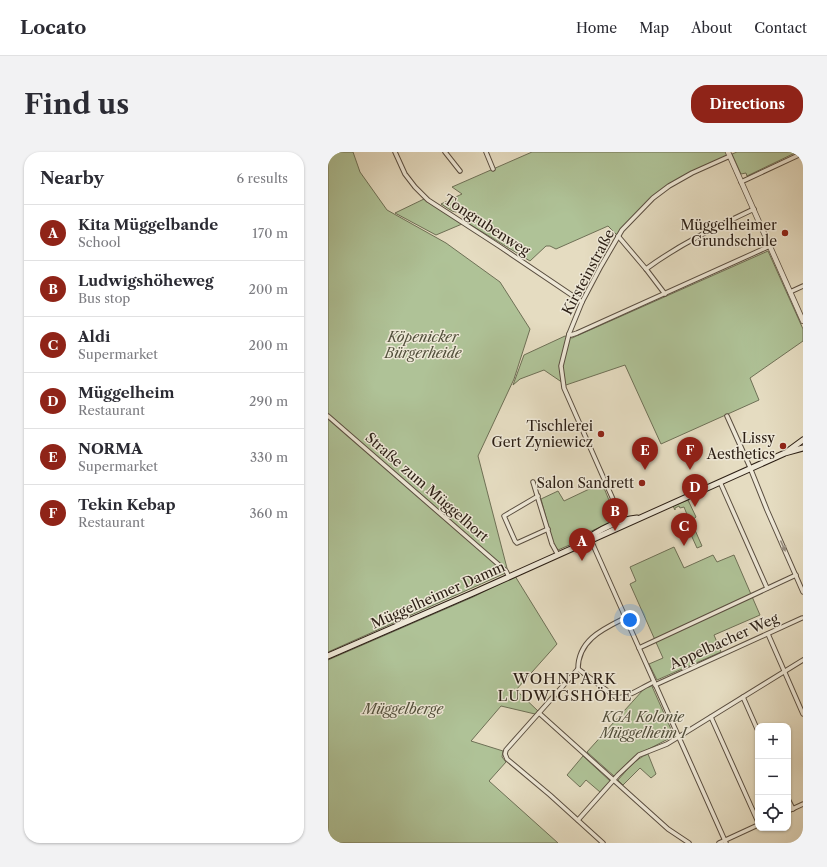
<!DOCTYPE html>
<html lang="en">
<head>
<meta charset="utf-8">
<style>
  :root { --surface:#fff; --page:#f2f2f3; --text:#2b2b33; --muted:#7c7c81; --line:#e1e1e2; --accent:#8f2418 }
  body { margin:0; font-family:"Libre Caslon Text",serif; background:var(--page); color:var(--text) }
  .controls { position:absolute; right:12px; bottom:12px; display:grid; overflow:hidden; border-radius:8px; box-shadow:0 1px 3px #0004 }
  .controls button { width:36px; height:36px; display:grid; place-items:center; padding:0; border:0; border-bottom:1px solid var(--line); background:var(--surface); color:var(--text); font:20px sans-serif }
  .you { position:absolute; left:302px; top:468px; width:14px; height:14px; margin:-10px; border:3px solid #fff; border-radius:50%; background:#1a73e8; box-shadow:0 0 0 6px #1a73e833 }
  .badge { display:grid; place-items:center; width:26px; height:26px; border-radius:50%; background:var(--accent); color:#fff; font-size:13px; font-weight:700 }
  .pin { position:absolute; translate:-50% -33px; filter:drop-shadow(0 1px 2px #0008) }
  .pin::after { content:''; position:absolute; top:21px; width:14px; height:12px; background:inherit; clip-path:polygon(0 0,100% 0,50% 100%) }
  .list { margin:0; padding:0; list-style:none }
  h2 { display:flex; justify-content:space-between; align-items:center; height:52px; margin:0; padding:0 16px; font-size:17px }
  h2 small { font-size:13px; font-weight:400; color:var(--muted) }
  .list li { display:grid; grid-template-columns:26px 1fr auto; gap:12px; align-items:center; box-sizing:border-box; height:56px; padding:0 16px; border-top:1px solid var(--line) }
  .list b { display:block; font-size:15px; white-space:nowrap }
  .list p { margin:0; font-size:13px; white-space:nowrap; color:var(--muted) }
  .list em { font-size:13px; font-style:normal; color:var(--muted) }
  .icon { flex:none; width:22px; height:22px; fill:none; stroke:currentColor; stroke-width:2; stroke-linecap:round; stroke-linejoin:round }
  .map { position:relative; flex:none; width:475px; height:691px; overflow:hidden; border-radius:16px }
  header { display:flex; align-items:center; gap:24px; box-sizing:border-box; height:56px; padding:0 20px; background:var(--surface); border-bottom:1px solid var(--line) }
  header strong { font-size:19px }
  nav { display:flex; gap:22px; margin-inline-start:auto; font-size:14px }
  .intro { display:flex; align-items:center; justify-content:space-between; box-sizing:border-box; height:96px; padding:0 24px }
  h1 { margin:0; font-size:28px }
  .button { padding:10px 18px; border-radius:16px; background:var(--accent); color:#fff; font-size:14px; font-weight:700 }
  main { display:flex; gap:24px; padding:0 24px }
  aside { flex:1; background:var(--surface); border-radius:16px; box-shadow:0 1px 3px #0004 }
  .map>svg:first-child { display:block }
  .green { fill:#afc297; stroke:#6e7056 }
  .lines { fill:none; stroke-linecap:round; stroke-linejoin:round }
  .minor-casing { stroke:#5a4e40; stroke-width:5.5 }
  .tertiary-casing { stroke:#5a4e40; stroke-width:6 }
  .secondary-casing { stroke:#2c1f15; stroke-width:7 }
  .minor { stroke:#eee8d7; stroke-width:3.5 }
  .tertiary { stroke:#eee8d7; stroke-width:4.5 }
  .secondary { stroke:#eee8d7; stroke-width:5 }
  .oneway { fill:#978e80 }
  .poi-dot { fill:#8f2418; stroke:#eee8d7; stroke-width:1.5 }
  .labels { text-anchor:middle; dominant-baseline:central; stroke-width:3; stroke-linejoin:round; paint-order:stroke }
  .street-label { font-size:14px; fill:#2c1f15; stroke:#eee8d7 }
  .poi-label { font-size:14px; fill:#2c1f15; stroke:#eee8d7; text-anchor:end }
  .park-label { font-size:14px; font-style:italic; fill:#53503c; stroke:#eee8d7 }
  .neighbourhood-label { font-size:15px; letter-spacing:1px; fill:#2c1f15; stroke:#eee8d7 }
</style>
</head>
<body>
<header>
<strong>Locato</strong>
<nav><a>Home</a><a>Map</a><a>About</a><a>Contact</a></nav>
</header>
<div class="intro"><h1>Find us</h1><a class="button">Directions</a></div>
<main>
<aside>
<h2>Nearby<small>6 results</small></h2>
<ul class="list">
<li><span class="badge">A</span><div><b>Kita Müggelbande</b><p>School</p></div><em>170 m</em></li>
<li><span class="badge">B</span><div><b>Ludwigshöheweg</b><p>Bus stop</p></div><em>200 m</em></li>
<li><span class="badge">C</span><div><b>Aldi</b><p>Supermarket</p></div><em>200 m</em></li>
<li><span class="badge">D</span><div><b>Müggelheim</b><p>Restaurant</p></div><em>290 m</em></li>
<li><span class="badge">E</span><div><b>NORMA</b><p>Supermarket</p></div><em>330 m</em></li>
<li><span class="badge">F</span><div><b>Tekin Kebap</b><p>Restaurant</p></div><em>360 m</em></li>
</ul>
</aside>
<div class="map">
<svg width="475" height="691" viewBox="0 0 475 691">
  <rect width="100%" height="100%" fill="#e5dcc1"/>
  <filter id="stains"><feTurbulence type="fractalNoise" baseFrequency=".005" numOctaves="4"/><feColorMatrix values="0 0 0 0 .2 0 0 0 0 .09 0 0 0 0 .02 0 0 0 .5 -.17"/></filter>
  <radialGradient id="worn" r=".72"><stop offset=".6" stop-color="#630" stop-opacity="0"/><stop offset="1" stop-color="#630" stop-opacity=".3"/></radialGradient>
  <!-- green -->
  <g class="green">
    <path d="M0,0H25L32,20L59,58L118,91L172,130L202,177L186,227L150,304L180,420L0,500Z"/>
    <path d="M204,0H400L402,4L357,24L331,41L290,84L280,74L228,97L222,94H218L202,109L138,70L132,61L124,59L113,52L134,42L124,35Z"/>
    <path d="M409,0H469L419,24L418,21L413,22L404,2Z"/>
    <path d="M96,47L134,72L108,83L67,61Z"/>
    <path d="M440,99L475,177V189L422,226L431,248L333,292L297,213L238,233L216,218L192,227L185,233L196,203L237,184L244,186Z"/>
    <path d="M274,331L289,368L261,380L253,388L230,398L225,391L213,347L230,339L236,349Z"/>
    <path d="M360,348L368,365L363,369L374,394L369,396L360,376L355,375L357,374L356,371L354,372L352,368L353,370L357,368V366L360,365L356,355L352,356L351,354L347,356V358L345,354Z"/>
    <path d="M346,395L356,416L385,403L389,410L406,403L432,463L386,483L393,500L329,528L321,512L335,506L302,432L308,429L302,415Z"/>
    <path d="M187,424L229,492L188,538L210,559L207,562L173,554L143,589L175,599L174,605L178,610L161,629L230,691H0V508L145,445Z"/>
    <path d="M323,532L346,584L307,604L286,624L259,600L315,538Z"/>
    <path d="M320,602L328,622L323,626L312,616L295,633L290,628C299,618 307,607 320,602Z"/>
    <path d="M255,604L282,629L272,640L258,628L252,635L239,623Z"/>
  </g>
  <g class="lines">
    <defs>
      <g id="minor">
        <path d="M67,0L77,22L87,35L100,48L171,94L254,150"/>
        <path d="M117,0L132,19"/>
        <path d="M158,0L165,17"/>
        <path d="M413,30L475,1"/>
        <path d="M290,84L318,117L337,142"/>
        <path d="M318,117C352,92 388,75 426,57"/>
        <path d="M462,140L475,134"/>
        <path d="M241,182L243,183L249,181L442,94"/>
        <path d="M0,264L178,419L181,425"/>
        <path d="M399,264L421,313L439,358L475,440"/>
        <path d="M205,330L224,392L230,403"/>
        <path d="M392,330L439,436"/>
        <path d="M210,344L176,364L187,389L189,391L220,377"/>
        <path d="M295,370L236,236L233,214L241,182L254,150L273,114L294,78L325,46L341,34L364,21L402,4"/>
        <path d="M262,386L398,691"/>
        <path d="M440,482L475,562"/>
        <path d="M311,496L468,423"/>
        <path d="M250,517L289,546C302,545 314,535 326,530"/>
        <path d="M327,533L474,466"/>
        <path d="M415,545L430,579"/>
        <path d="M211,561L340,677L361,691"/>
        <path d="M383,565L430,670"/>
        <path d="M460,647L465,657"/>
        <path d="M460,659L475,652"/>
        <path d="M250,668L290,623L311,603L339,592L475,508"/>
        <path d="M275,691L222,643L179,607L177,602L178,598L250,517C250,488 275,477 297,466"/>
        <path d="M391,691L430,673"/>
      </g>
      <path id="tertiary" d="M400,0L475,169"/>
      <g id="secondary">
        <path d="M460,299L475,288"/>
        <path d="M257,389C271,377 291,368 309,366"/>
        <path d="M0,504L145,441L457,301L475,296"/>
      </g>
    </defs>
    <!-- minor casing -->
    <use href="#minor" class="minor-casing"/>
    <!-- tertiary casing -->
    <use href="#tertiary" class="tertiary-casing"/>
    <!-- secondary casing -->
    <use href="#secondary" class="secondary-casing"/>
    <!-- minor -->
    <use href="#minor" class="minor"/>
    <!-- tertiary -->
    <use href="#tertiary" class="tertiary"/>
    <!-- secondary -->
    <use href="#secondary" class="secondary"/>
  </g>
  <!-- one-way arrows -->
  <defs><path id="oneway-solid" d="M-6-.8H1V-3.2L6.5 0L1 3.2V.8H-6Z"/></defs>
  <use class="oneway" href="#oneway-solid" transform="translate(455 394) rotate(66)"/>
  <!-- markers -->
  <g class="poi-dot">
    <circle cx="457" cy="81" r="4"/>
    <circle cx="273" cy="282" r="4"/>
    <circle cx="455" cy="294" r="4"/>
    <circle cx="314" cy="331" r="4"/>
  </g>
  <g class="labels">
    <!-- street labels -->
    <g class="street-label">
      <text transform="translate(159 73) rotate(33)">Tongrubenweg</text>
      <text transform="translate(260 120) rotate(-62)">Kirsteinstraße</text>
      <text transform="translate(99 335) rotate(41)">Straße zum Müggelhort</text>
      <text transform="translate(110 443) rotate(-24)">Müggelheimer Damm</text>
      <text transform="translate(396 489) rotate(-24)">Appelbacher Weg</text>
    </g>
    <!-- poi labels -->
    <g class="poi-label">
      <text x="449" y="73">Müggelheimer<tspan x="449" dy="16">Grundschule</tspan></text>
      <text x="265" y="274">Tischlerei<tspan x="265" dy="16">Gert Zyniewicz</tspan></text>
      <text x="447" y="286">Lissy<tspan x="447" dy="16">Aesthetics</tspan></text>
      <text x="306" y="331">Salon Sandrett</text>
    </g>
    <!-- park labels -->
    <g class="park-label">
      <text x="95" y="185">Köpenicker<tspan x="95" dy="16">Bürgerheide</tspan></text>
      <text x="75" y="557">Müggelberge</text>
      <text x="315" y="565">KGA Kolonie<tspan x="315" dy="16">Müggelheim I</tspan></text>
    </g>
    <!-- neighbourhood labels -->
    <g class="neighbourhood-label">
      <text x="237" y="526">WOHNPARK<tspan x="237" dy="17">LUDWIGSHÖHE</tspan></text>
    </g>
  </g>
  <rect width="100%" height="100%" filter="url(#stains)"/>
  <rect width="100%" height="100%" fill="url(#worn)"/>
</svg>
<div class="controls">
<button>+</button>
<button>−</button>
<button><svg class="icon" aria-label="locate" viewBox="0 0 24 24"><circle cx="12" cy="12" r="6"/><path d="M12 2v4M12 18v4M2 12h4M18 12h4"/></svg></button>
</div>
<div class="you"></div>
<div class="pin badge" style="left:254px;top:409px">A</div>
<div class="pin badge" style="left:287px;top:379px">B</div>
<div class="pin badge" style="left:356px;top:394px">C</div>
<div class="pin badge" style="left:367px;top:355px">D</div>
<div class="pin badge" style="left:317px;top:318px">E</div>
<div class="pin badge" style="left:362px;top:318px">F</div>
</div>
</main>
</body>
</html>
